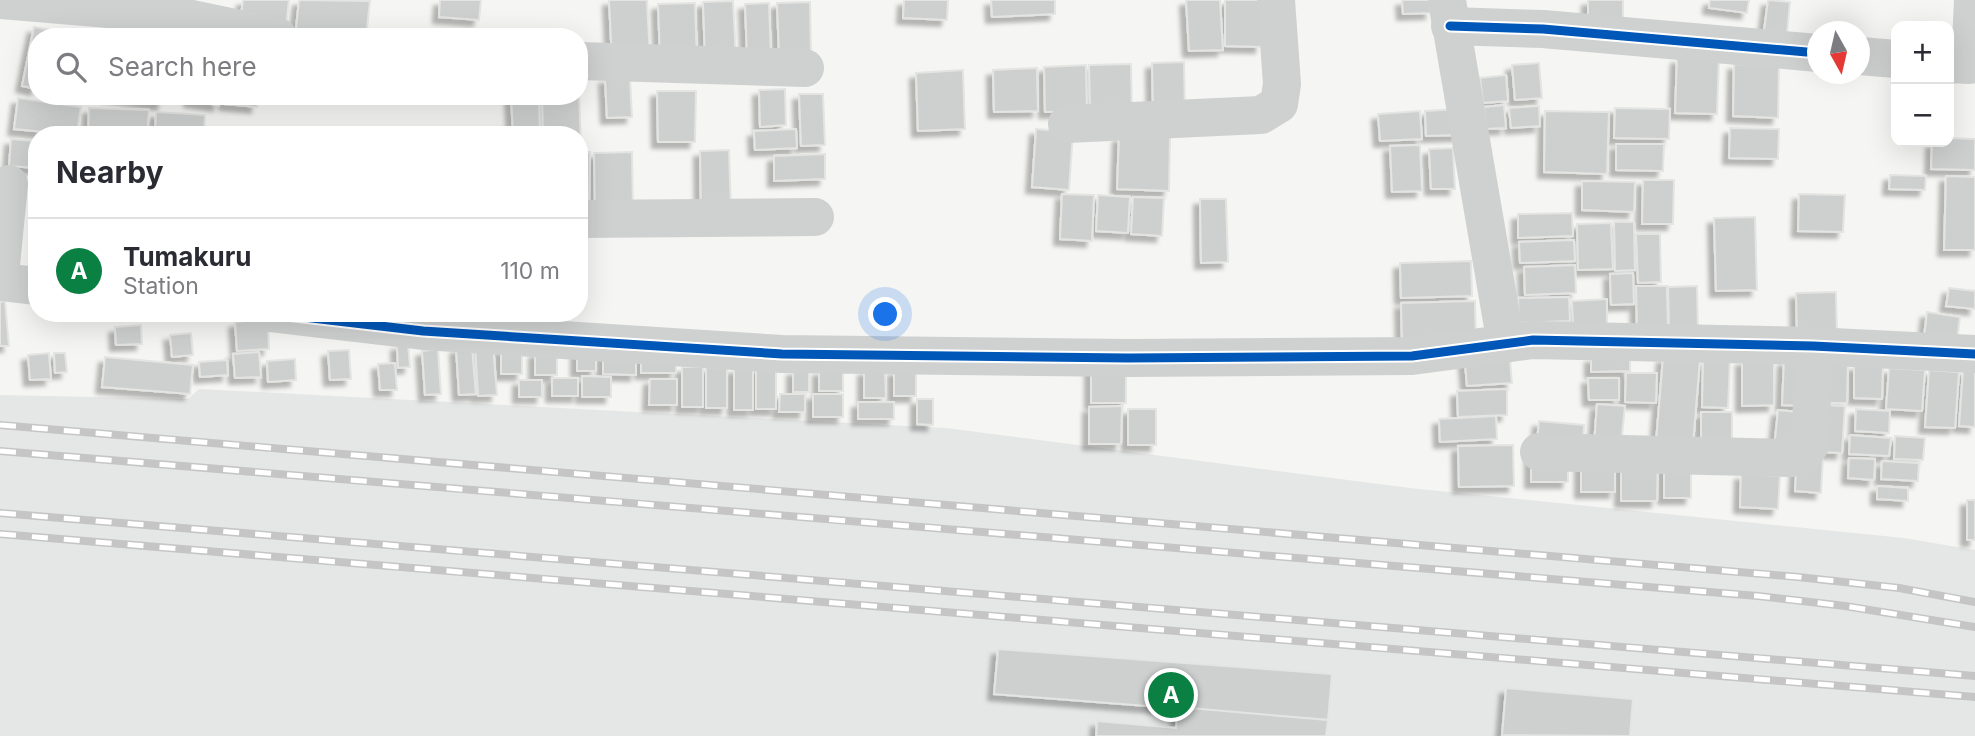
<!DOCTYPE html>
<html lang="en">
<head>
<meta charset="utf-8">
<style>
  :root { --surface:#fff; --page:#f2f2f3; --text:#2b2b33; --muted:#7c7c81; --line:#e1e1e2; --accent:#0b8043 }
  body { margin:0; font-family:Inter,sans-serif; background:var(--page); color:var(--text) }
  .controls { position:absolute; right:21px; top:21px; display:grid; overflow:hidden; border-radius:14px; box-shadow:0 7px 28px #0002 }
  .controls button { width:63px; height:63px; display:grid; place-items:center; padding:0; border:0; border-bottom:2px solid var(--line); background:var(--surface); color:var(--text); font:35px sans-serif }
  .compass { position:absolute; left:1807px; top:21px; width:63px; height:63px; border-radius:50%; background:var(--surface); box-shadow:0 7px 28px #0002; rotate:172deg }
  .you { position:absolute; left:886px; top:315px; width:24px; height:24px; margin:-18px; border:5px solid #fff; border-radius:50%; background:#1a73e8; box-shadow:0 0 0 10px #1a73e833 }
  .badge { display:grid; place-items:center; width:46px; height:46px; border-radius:50%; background:var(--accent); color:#fff; font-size:23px; font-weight:700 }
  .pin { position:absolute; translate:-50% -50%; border:4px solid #fff; box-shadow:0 2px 7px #0006 }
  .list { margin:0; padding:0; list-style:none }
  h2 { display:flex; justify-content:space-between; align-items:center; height:91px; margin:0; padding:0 28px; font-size:30px }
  h2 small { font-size:23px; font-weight:400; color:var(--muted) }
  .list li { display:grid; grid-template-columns:46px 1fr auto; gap:21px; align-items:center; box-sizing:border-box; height:105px; padding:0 28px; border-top:2px solid var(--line) }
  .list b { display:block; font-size:26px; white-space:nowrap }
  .list p { margin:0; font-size:23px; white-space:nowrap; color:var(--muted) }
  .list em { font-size:23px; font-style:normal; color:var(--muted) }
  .icon { flex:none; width:38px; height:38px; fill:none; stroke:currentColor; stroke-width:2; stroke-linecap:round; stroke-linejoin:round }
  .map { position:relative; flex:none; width:1975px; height:736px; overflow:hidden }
  .search { position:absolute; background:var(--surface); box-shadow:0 7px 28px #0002; left:28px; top:28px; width:560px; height:77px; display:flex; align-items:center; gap:18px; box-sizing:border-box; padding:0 24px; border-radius:28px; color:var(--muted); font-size:26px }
  .panel { position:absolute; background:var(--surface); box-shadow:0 7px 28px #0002; left:28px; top:126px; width:560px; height:196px; border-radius:28px }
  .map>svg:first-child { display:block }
  .built { fill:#e5e7e6 }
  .building { fill:#ced0d0; stroke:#e4e4e3; stroke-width:2; filter:url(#shadow) }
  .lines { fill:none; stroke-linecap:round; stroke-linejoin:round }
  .minor { stroke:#cfd0d0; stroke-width:38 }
  .rail-casing { stroke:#c5c5c6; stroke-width:8 }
  .rail { stroke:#fff; stroke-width:5; stroke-dasharray:16; stroke-linecap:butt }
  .cycleway-casing { stroke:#fff; stroke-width:13 }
  .cycleway { stroke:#0057b8; stroke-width:9 }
</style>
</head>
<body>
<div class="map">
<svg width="1975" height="736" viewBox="0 0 1975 736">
  <defs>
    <filter id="shadow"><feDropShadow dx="-6" dy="6" stdDeviation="2" flood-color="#0004"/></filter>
  </defs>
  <rect width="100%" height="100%" fill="#f5f5f3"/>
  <!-- built -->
  <path class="built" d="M199,389L946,428L1410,488L1904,538L1975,550V736H0V395L188,399Z"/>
  <!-- building -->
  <g class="building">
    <path d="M243,0H289L285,37L239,32Z"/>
    <path d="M299,0L370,1L366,37H295Z"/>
    <path d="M440,0H481L479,20L439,17Z"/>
    <path d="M609,0H647L650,59L612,61Z"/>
    <path d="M904,0H948L947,20L903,18Z"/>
    <path d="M991,0H1055V14L992,17Z"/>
    <path d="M1186,0H1220L1223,50L1189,51Z"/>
    <path d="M1225,0H1262L1261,47L1225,46Z"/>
    <path d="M1402,0H1430L1431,13L1403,14Z"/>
    <path d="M1588,0H1623V18L1588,19Z"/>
    <path d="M1710,0H1749L1747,13L1709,8Z"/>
    <path d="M1768,0L1790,2L1787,34L1764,31Z"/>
    <path d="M733,1L736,59L705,60L703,2Z"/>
    <path d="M810,2L811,56L779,57L777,3Z"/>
    <path d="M695,3L697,58L660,59L658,4Z"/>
    <path d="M769,3L771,56L747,57L745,4Z"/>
    <path d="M34,27L73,34L37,37V89L22,86Z"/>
    <path d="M1677,58L1719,59L1717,114L1675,113Z"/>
    <path d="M1184,62L1185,112L1153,113L1152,63Z"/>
    <path d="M1539,63L1542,98L1515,100L1512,65Z"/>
    <path d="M1131,64L1132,111L1090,112L1089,65Z"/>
    <path d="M1734,64L1779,65L1778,118L1733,116Z"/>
    <path d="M1086,65L1087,111L1045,112L1044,67Z"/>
    <path d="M1037,68L1038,111L994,112L993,70Z"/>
    <path d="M963,70L965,129L918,131L916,73Z"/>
    <path d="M1506,75L1508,101L1483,103L1480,78Z"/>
    <path d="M605,78H630L632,117L607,118Z"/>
    <path d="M785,89L786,125L760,127L759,90Z"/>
    <path d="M657,91H696L695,142H658Z"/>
    <path d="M579,92L581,144L579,135H543L542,96H579Z"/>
    <path d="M799,94H823L825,145L801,146Z"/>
    <path d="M106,96H164L163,104Z"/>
    <path d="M190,96H220L219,105L190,101Z"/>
    <path d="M225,96H257V107L225,104Z"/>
    <path d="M511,96H539L540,135H513Z"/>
    <path d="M18,98L81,107L77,135L14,129Z"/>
    <path d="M1504,105L1506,128L1486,129L1484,107Z"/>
    <path d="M1539,106L1540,126L1511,128L1509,108Z"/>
    <path d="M89,108L149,110L147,135H88Z"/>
    <path d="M1615,108L1670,109L1669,139L1614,138Z"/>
    <path d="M1459,109L1460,135L1426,136L1425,111Z"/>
    <path d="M1420,111L1422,139L1380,141L1378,114Z"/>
    <path d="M1545,111L1609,112L1607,174L1544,172Z"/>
    <path d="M156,112L205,115L204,135L155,134Z"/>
    <path d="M1730,128L1779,129L1778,159L1729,158Z"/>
    <path d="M796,129L797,148L755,150L754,131Z"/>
    <path d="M1036,129L1073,132L1069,190L1032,187Z"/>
    <path d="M1119,136L1170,137L1169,191L1117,189Z"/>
    <path d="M1949,138L1975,139V170L1931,169L1932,142H1949Z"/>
    <path d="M11,139L37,141V168L9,166Z"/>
    <path d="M1616,144H1664L1663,171L1616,170Z"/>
    <path d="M1420,145L1422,191L1392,192L1390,146Z"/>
    <path d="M1453,148L1455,189H1431L1429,149Z"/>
    <path d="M729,150L731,210L701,211L700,151Z"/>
    <path d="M579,152H590L589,209H579Z"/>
    <path d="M632,152L633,208L595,209L594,153Z"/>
    <path d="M825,154V179L774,181V156Z"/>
    <path d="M1890,175L1926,176L1925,190L1889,189Z"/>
    <path d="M1946,176L1975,177V250H1944Z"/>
    <path d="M1643,180H1674L1673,224H1642Z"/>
    <path d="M1582,181L1635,182L1634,212L1582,210Z"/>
    <path d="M1062,194L1094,195L1092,241L1060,239Z"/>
    <path d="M1799,194L1845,195L1843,232L1798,231Z"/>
    <path d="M1098,195L1130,197L1128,233L1096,231Z"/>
    <path d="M1133,197L1164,198L1162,236L1131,234Z"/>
    <path d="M1200,199H1226L1228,262L1201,263Z"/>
    <path d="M1572,213L1573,236L1518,238V214Z"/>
    <path d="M1755,217L1757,290L1716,291L1714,218Z"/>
    <path d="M1614,222H1634L1635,270L1615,271Z"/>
    <path d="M1611,223L1613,269L1578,270L1577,224Z"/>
    <path d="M1636,234H1660L1661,282L1638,283Z"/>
    <path d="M1574,240L1575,261L1520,263L1519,242Z"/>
    <path d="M1471,261L1472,296L1401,298L1400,263Z"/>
    <path d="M1575,265L1576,293L1525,295L1524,267Z"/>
    <path d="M1633,273L1634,304L1611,305L1610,274Z"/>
    <path d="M1636,286H1667L1668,327L1637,328Z"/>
    <path d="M1697,286L1698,329H1669L1668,287Z"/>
    <path d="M1949,288L1975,291V309L1946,306Z"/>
    <path d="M1836,292L1837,334L1797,335L1796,293Z"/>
    <path d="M1569,297L1570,321L1519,323L1518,298Z"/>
    <path d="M1607,299V324L1573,325L1572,301Z"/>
    <path d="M5,301L9,346H0V302Z"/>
    <path d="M1475,301L1476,342L1402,344L1401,303Z"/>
    <path d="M1927,312L1960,317L1957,341L1924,337Z"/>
    <path d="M268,319L269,349L237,351L235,322Z"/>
    <path d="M141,325L142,344L116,345L115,327Z"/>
    <path d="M191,333L193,355L172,357L170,335Z"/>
    <path d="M408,344L410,367L398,368L397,345Z"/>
    <path d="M493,344L497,395L478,396L475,346Z"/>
    <path d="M472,347L476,394L459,395L456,348Z"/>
    <rect x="577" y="347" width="19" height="24"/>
    <rect x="501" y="348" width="21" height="26"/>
    <path d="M438,349L441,394L425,395L422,351Z"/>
    <path d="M1509,349L1512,383L1467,386L1464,352Z"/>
    <path d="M349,350L351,379L330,380L328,351Z"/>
    <path d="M259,352L261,377L235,378L233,354Z"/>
    <rect x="535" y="352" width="22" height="23"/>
    <path d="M49,353L51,379L30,380L28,355Z"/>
    <path d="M54,353H65L67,372L55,373Z"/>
    <path d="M603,353H636V375L603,374Z"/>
    <rect x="641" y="355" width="35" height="18"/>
    <path d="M105,357L193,365L190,394L102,387Z"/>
    <path d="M1591,357H1630V371L1591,372Z"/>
    <path d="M1663,357L1700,359L1693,445L1656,442Z"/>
    <path d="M295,359L296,380L268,382L267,361Z"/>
    <path d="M1703,359L1730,360L1728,408L1702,407Z"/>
    <path d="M227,360L228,375L200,377L199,362Z"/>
    <path d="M1742,360H1774V405L1742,406Z"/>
    <path d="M1784,360L1808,361V406L1782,405Z"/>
    <path d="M1816,362H1848L1847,403H1815Z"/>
    <path d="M395,363L397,390H380L378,364Z"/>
    <rect x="1091" y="363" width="35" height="40"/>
    <path d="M1854,365L1883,366L1882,399L1854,398Z"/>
    <rect x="682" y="367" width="21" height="40"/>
    <path d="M706,367L727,368V408H706Z"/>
    <rect x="756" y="367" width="20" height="42"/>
    <rect x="734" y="368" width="19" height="42"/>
    <path d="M1889,368L1925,370L1922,411L1886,409Z"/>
    <rect x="793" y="370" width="16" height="22"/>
    <rect x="819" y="370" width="24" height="21"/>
    <path d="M864,370H885L886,398H864Z"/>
    <rect x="894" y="370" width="22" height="26"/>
    <path d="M1929,370L1959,372L1955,428L1925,427Z"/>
    <path d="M1963,370H1975V427L1959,426Z"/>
    <path d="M1626,373H1657L1656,403L1625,402Z"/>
    <path d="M582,376L611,377V397H582Z"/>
    <rect x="552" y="378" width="26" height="18"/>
    <path d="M1588,378H1619V400H1589Z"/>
    <path d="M650,379H677V405H649Z"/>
    <rect x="519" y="380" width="23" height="17"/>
    <path d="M1507,389V415L1458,417L1457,391Z"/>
    <path d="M780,394H805V412H779Z"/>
    <rect x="813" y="394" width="30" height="23"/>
    <path d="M917,399H933V425L917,424Z"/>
    <rect x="858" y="402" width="36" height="17"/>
    <path d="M1597,404L1625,406L1621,446L1594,444Z"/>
    <path d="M1824,405L1845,406L1842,453L1821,452Z"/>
    <path d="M1122,406L1121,444H1089V407Z"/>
    <rect x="1128" y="409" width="28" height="36"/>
    <path d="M1856,409L1890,411L1889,433L1855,431Z"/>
    <path d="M1778,410L1807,413L1802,452L1774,449Z"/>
    <rect x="1701" y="412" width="31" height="36"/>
    <path d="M1496,416L1497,439L1440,442L1439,419Z"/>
    <path d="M1539,421L1584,425L1583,445L1537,441Z"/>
    <path d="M1850,435L1891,438L1889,456L1849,454Z"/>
    <path d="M1895,436L1925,438L1923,460L1894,459Z"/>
    <path d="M1513,445L1514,486L1459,487L1458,446Z"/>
    <rect x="1581" y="448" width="34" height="44"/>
    <path d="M1621,451H1658L1657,501H1621Z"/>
    <rect x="1664" y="452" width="27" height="46"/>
    <rect x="1531" y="453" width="37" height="29"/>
    <path d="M1797,456L1823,458L1821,493L1795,491Z"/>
    <path d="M1849,458L1875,459L1874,480L1848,478Z"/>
    <path d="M1882,461L1919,463L1918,481L1881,479Z"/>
    <path d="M1741,474L1780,476L1778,509L1740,507Z"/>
    <path d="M1877,486L1908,488V501L1877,499Z"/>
    <rect x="1967" y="500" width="8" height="40"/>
    <path d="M998,649L1332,674L1328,720L994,694Z"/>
    <path d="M1506,688L1633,699L1630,736L1502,735Z"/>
    <path d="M1178,707L1328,720L1326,736H1096L1097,721L1176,728Z"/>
  </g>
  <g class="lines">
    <!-- minor -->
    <g class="minor">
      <path d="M0,0L168,14L278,37"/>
      <path d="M1447,1L1506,344"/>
      <path d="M1450,26L1543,29L1818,53"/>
      <path d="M1860,56L1896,59"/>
      <path d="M579,61L805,68"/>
      <path d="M1949,64L1970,65L1973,0"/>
      <path d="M1067,124L1261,115L1279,104L1282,84L1276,0"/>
      <path d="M579,219L815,217"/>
      <path d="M0,275L9,184"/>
      <path d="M0,282L37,286"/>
      <path d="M269,313L423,331L782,354L1128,358L1412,356L1533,340L1813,346L1975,354"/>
      <path d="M1539,452L1791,458L1805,453L1811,443L1813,346"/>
    </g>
    <defs>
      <g id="rail">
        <path d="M0,425L1798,577L1899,588L1975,602"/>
        <path d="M0,451L1758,596L1845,606L1975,627"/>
        <path d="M0,513L1975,676"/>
        <path d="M0,534L1975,697"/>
      </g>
    </defs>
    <!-- rail casing -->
    <use href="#rail" class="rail-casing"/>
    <!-- rail -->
    <use href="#rail" class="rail"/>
    <defs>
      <g id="cycleway">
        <path d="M1450,26L1543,29L1818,53"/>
        <path d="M269,313L423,331L782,354L1128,358L1412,356L1533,340L1813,346L1975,354"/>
      </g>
    </defs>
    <!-- cycleway casing -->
    <use href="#cycleway" class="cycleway-casing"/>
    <!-- cycleway -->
    <use href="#cycleway" class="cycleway"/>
  </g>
</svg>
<div class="controls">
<button>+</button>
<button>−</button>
</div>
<svg class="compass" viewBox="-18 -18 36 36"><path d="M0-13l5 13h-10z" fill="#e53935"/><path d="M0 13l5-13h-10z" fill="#7c7c81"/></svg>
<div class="you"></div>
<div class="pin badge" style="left:1171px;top:695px">A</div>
<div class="search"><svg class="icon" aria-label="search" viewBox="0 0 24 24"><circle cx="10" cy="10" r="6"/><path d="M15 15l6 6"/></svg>Search here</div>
<section class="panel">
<h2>Nearby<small></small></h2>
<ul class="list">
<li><span class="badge">A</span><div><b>Tumakuru</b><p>Station</p></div><em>110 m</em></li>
</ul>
</section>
</div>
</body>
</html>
